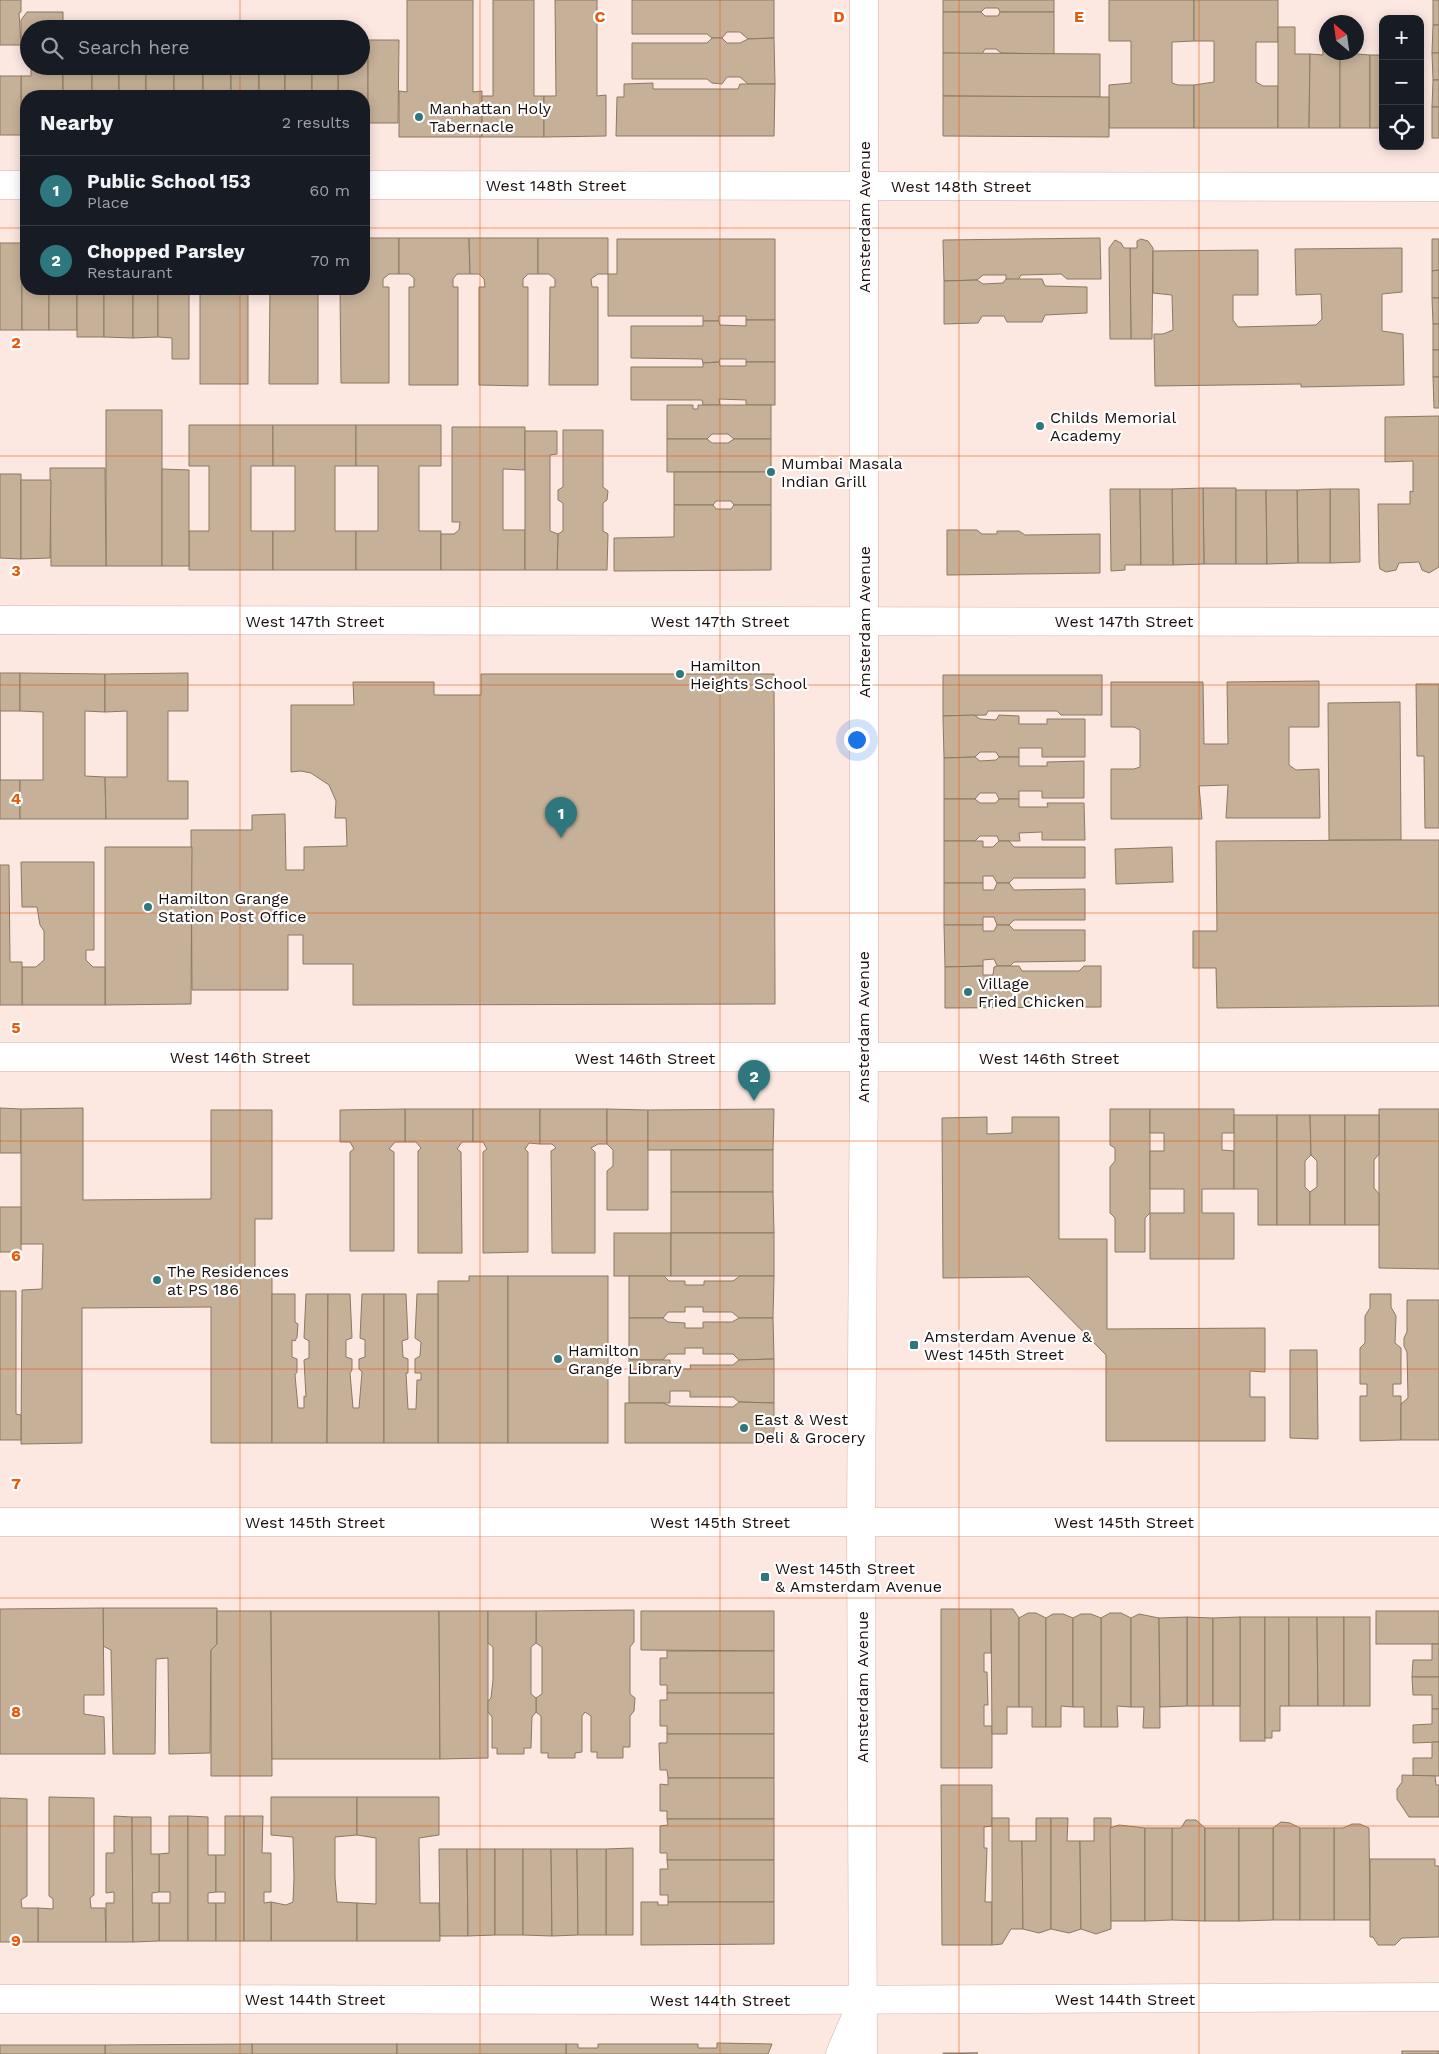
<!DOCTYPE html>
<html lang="en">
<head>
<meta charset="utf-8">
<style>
  :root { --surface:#171b24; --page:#20242c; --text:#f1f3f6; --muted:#9ea1a6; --line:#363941; --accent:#2e777f }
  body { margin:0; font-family:"Work Sans",sans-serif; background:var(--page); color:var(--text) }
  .controls { position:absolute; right:15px; top:15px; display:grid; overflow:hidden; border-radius:10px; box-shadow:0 2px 12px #0003 }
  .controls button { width:45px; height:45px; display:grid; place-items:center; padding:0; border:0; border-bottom:1px solid var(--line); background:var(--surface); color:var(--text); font:25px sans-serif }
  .compass { position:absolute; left:1319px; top:15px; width:45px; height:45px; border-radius:50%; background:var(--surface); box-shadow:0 2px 12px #0003; rotate:331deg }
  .you { position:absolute; left:856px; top:739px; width:18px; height:18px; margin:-12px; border:4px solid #fff; border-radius:50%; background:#1a73e8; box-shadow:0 0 0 8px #1a73e833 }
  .badge { display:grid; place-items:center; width:32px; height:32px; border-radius:50%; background:var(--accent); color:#fff; font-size:16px; font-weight:700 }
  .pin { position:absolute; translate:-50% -41px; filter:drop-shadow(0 1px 2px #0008) }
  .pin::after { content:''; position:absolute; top:26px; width:18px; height:15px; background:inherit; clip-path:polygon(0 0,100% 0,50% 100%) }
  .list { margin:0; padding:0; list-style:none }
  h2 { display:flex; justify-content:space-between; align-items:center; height:65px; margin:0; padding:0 20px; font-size:21px }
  h2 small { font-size:16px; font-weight:400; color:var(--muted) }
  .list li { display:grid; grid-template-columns:32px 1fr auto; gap:15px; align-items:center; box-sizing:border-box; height:70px; padding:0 20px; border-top:1px solid var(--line) }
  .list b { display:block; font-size:19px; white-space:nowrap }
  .list p { margin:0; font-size:16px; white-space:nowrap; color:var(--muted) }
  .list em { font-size:16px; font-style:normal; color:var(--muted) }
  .icon { flex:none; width:28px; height:28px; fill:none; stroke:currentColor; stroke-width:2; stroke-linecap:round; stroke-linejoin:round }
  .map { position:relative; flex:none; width:1439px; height:2054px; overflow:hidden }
  .search { position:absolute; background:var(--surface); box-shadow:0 2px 12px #0003; left:20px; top:20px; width:350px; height:55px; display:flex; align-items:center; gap:12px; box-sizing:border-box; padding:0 18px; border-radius:28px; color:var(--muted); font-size:19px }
  .panel { position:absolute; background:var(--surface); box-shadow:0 2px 12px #0003; left:20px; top:90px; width:350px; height:205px; border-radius:20px }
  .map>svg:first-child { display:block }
  .building { fill:#c6b098; stroke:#8c7861 }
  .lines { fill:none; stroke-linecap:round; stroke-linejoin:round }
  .pedestrian-casing { stroke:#d4b3a9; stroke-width:29 }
  .minor-casing { stroke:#d4b3a9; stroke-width:29 }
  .secondary-casing { stroke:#d4b3a9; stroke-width:29 }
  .pedestrian { stroke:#fff; stroke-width:28 }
  .minor { stroke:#fff; stroke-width:28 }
  .secondary { stroke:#fff; stroke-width:28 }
  .grid { fill:none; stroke:#e8590c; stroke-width:1; stroke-opacity:0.55 }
  .poi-dot { fill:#2e777f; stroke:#fff; stroke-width:2 }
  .labels { text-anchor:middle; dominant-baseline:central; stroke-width:4.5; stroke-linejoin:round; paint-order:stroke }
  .poi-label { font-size:16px; fill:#1b0f0c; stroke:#fff; text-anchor:start }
  .street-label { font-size:16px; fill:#1b0f0c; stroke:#fff }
  .grid-label { font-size:16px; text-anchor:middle; font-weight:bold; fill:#e8590c; stroke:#fff; stroke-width:4.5; stroke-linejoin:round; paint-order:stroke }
</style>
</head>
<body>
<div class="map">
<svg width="1439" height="2054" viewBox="0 0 1439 2054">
  <rect width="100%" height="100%" fill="#fce7e1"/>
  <!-- building -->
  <g class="building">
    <path d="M0,0H21V12L19,13L21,45H0Z"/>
    <path d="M407,0H473V92L482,91V137H399V91L407,92Z"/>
    <path d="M493,0H534V96H544V137H482V96H493Z"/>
    <path d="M555,0H597V96L606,95V136L544,137V96H556Z"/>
    <path d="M632,0H774V38L748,39L740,32H727L722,38H712L707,34H632Z"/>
    <path d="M943,0H1054V12H1000L998,8H985L981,12H943Z"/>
    <path d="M1109,0H1194V41L1172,42V83L1178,85H1194V128H1109V85L1131,83V41H1109Z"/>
    <path d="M1194,0H1278V42H1256V82L1263,86H1278V128H1194V85L1214,82V41H1194Z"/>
    <rect x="1433" y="0" width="6" height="25"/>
    <path d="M27,12H63V29H29V46H21V20Z"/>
    <path d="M943,12H981L985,16H998L1000,12H1054V54L1001,53L996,49H985L982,54L943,53Z"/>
    <path d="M1433,25H1439V53H1432Z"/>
    <rect x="78" y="26" width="14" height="3"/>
    <rect x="92" y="26" width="13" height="3"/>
    <rect x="133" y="26" width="13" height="3"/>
    <rect x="146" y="26" width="14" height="3"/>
    <rect x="190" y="26" width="13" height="3"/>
    <rect x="203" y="26" width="13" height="3"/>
    <path d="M1278,27H1295V54H1310L1309,128H1278Z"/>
    <path d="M1322,27H1326V52H1340V128H1309L1310,54L1323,55Z"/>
    <path d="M1356,28L1357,54L1370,55V128H1340V52H1356Z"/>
    <path d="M712,38H722L727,43H740L748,39L774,38L775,84H748L740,77H727L722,84L712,83L707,79H632V43H707Z"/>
    <path d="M361,40H368V123H364V96H338V66H361Z"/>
    <path d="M368,40H399L398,123H368Z"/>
    <path d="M943,53L1100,54V97L943,96Z"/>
    <path d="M1432,53H1439V80H1433Z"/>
    <rect x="1370" y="55" width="13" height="73"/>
    <path d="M31,66H63V96H26V135H21V76H31Z"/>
    <rect x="63" y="66" width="29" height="30"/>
    <rect x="92" y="66" width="27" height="30"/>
    <rect x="119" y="66" width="27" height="30"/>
    <rect x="146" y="66" width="28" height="30"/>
    <rect x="174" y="66" width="29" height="30"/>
    <rect x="203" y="66" width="28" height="30"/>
    <rect x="231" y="66" width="28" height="30"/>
    <rect x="259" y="66" width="26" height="30"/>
    <rect x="285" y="66" width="27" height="30"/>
    <rect x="312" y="66" width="26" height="30"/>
    <rect x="0" y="76" width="21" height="59"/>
    <path d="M1433,80H1439V107H1432Z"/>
    <path d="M653,83V89H738L740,84H775L774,136H616L617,97H624V84Z"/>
    <path d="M943,96L1109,97V137L943,136Z"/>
    <rect x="1432" y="107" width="7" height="31"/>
    <path d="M364,238H399V274H389L383,279V287H389V383H341L340,289H364Z"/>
    <path d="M399,238H469L470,274H457L453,279V287H458V385H409V287H414V278L409,274H399Z"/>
    <path d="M469,238H538V274H528L523,279V287H528V386L479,385V287H485L484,279L479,274H470Z"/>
    <path d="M538,238H608V274H598L591,279L592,287H598V385H549L550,287H555V279L549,274H538Z"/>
    <path d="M1100,238L1101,279H1067L1061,274L1021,275L1018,280L1006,279V275H983L977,280L944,281L943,240Z"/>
    <path d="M617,239H775V320H746V316H719V321H703V316H608V274H617Z"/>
    <path d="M1141,239L1148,241L1153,248L1152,339H1131L1130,248H1137V241Z"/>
    <path d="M1432,239H1439V270L1432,271Z"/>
    <path d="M1115,240L1121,243L1124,248H1130L1131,339H1110L1109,248Z"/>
    <rect x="0" y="243" width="22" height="87"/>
    <path d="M22,243H26V289H49V330H22Z"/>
    <path d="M1402,248V292L1382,294V331L1403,334L1404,385L1301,387V384L1155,386L1154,334H1163L1173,330L1172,295L1153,293V251L1258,250V295H1233V320L1238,327L1316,325L1322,319L1321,294L1296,295L1295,249Z"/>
    <path d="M1439,270V298H1432V271Z"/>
    <path d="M1006,279H1042L1045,286L1087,287V313L1045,315L1042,322H1007L1004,316H982L978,323L944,324V281L977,280L983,284L1003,283Z"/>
    <rect x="49" y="289" width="28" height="41"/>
    <rect x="77" y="289" width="27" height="48"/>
    <path d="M104,289H133V338L104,337Z"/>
    <path d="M133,289H158V337L133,338Z"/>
    <path d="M158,289H189V359H172V338L158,337Z"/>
    <rect x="200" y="289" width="48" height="95"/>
    <path d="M270,289H318V384H269Z"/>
    <path d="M1432,298H1439V324H1433Z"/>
    <path d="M746,320H775V362H746V359H720L719,362L703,363L702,359L631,358V326H703V321H719L720,325L746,326Z"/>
    <rect x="1433" y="324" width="6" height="26"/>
    <rect x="1433" y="350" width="6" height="27"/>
    <path d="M719,362L720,366H746V362H775V405H746V400L719,399L720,405H703L702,400H631V367H703V363Z"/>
    <path d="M1433,377H1439V408H1434Z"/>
    <path d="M667,405H693V409H698V405H771V439H734L728,434H712L707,439H667Z"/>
    <rect x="106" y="410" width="56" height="156"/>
    <path d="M1439,416V567L1429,573L1422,570L1419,562L1399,563L1396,570L1386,572L1380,569L1379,563L1378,504H1410V491L1413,492V461L1385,462V417Z"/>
    <path d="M189,425H273V466H251V531H273V570H189V531H209V466H189Z"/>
    <path d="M273,425H356V466H335V531H356V570H273V531H295V466H273Z"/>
    <path d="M356,425H441V466H419V531H441V570H356V531H378V466H356Z"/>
    <path d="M452,427H525V470L503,469V530H525V570H441V534H454L459,530L460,522H452Z"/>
    <path d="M563,430H603V487L608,491L607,500L603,503V531L608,534L607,570H557L558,534L563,531V503L558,500V490L563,487Z"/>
    <path d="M525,431H557V454L550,455V531L558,534L557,570H525Z"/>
    <path d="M667,439H707L712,443H728L734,439H771V472H667Z"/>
    <path d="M50,468H105L106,566H51Z"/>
    <path d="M162,469L189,470V566H162Z"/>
    <path d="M674,472H771V505H734L731,501H716L713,505H674Z"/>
    <path d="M0,474H21V559L0,558Z"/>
    <path d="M21,480H51L50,558L21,559Z"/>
    <path d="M1203,488H1236V564H1204Z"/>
    <path d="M1203,488L1204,564L1173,565L1172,489Z"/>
    <path d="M1110,489H1140L1141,565H1125V570L1111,571Z"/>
    <path d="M1140,489H1172L1173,565H1141Z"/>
    <path d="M1330,489H1359L1360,562L1330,563Z"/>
    <path d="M1330,489V563H1298L1297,490Z"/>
    <path d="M1236,490H1266L1267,564H1236Z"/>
    <path d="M1266,490H1297L1298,563L1267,564Z"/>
    <path d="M674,505H713L716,509H731L734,505H771V570L614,571V538L674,537Z"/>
    <path d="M947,530H977L982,534H997V531H1019L1025,535L1100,534V573L947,575Z"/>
    <path d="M0,673H20V711H0V780H20V819H0Z"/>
    <path d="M20,673L105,674V712L85,711V776L105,777L106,819H20V780H43V712L20,711Z"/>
    <path d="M188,673V711H168V781H188V819H106L105,777H127V711L105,712V674Z"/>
    <path d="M481,674H774L775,1004L353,1005V964H303V935H288V990H192L191,830H252V815L285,814L286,870H304V847L347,846L346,818H335L336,801L329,785L311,773L301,771L291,772V705H354L353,682H434V695H481Z"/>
    <path d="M943,675H1102V715H1061L1057,711H988L986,715L943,716Z"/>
    <path d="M1319,681V727H1289V765L1296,770L1319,769L1320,818H1226L1228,785L1199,786L1202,819H1111V769H1134L1140,767V730L1134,727H1111V682H1203L1204,744H1228L1227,682Z"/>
    <path d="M1416,684H1439V828H1425L1424,756H1417Z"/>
    <path d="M1400,702L1401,840H1329L1328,703Z"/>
    <path d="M974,715L980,719L996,720L999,715L1019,716V724H1047V719H1085V757H1042V748H1019V757H999L996,752H980L975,757L944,758L943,716Z"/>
    <path d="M975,757L980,761L996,760L999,757H1019V766H1047V762L1084,761V798H1042V791H1019V799H999L996,793H980L975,799H944V758Z"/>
    <path d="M944,799H975L980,803H996L999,799H1019V807H1048L1047,803H1084L1085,840H1042V832L1019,833L1020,841H999L997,836H980L975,841H944Z"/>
    <path d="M1401,840H1439V1006L1217,1008L1216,968H1193V931H1217L1216,841Z"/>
    <path d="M944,841H983V847H993L999,841H1009L1014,847H1085V878H1014L1009,883H997L993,876H983V883H944Z"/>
    <path d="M105,847H192L191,1004L105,1005Z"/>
    <path d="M1172,847L1173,882L1116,884L1115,849Z"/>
    <path d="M21,862H94V950H86V960L93,967H105V1005H22V967H36L44,960V931L40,925L37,907H22Z"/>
    <path d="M0,865H9L10,962H22V1005H0Z"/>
    <path d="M944,883H983V890H994L997,883H1009L1014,890L1085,889V920H1014L1009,925H997L994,917H983V925H944Z"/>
    <path d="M944,925H983V931H994L997,925H1009L1014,930H1085V961L1014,962L1010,966H997L994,959L983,960V966L945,967Z"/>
    <path d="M983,966V975H993L994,967L997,966H1019L1022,971H1079L1084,966H1101V1007L945,1008V967Z"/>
    <path d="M0,1108L21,1109V1153H0Z"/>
    <path d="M83,1108V1200L211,1199V1110H272V1219H255V1271H272V1443H211V1307L82,1308V1443L21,1444L22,1290L42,1289L43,1244H21V1109Z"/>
    <path d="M405,1109H473V1142H462L457,1149L461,1152L462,1253H418V1151L421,1148L416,1142H405Z"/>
    <path d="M405,1109V1142H395L389,1149L394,1152V1251H350V1152L354,1149L350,1142H340V1110Z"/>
    <path d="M473,1109H540V1144L529,1143L525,1149L528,1152V1252L483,1253V1152L487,1149L483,1142H473Z"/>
    <path d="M540,1109H607V1144H598L591,1148L595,1152V1253H552L551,1151L556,1148L552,1144H540Z"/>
    <path d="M607,1109L648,1110V1210H607V1171L613,1166V1150L607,1144Z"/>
    <path d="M774,1109L773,1150H648V1110Z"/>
    <path d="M1110,1109H1150V1213L1145,1218V1252H1115V1218L1110,1213V1167L1115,1161V1148L1110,1145Z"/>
    <path d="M1150,1109H1234V1133H1222V1150L1234,1151V1189H1202V1213H1234V1259H1150V1213H1184V1189H1150V1151H1164V1133H1150Z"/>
    <path d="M1379,1109H1439V1269L1379,1268Z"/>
    <path d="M1234,1115H1277V1225H1258V1189H1234Z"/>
    <path d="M1277,1115H1310L1311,1155L1305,1161V1187L1310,1192V1225H1277Z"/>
    <path d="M1310,1115H1345V1225H1310V1192L1317,1187V1161L1311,1155Z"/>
    <path d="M1345,1115H1379V1154L1374,1160V1188L1379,1194V1225H1345Z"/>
    <path d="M987,1117V1134L1012,1133V1117H1059V1239H1107V1329L1265,1328V1372L1250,1371V1397H1265V1441H1106V1355L1029,1277L943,1278L942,1118Z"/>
    <rect x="671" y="1150" width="102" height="42"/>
    <path d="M671,1192H773L774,1233H671Z"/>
    <rect x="0" y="1207" width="21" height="45"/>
    <rect x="614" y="1233" width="57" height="43"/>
    <rect x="671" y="1233" width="103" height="43"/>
    <path d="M469,1276H508V1443H438V1281H469Z"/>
    <rect x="508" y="1276" width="100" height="167"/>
    <path d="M629,1276H664L669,1281H685V1285H704V1281H733L740,1276H774L773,1318H739L732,1312H703V1307H685V1312H668L663,1318H629Z"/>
    <path d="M0,1291H16V1414L21,1415V1440H0Z"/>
    <path d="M272,1294H295V1322L298,1324L297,1337L295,1341L292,1340V1357L297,1359V1372L295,1375L298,1408H304V1396L306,1397L304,1360L309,1358V1341L304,1338L306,1294H328L327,1443H272Z"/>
    <path d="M328,1294H350L352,1338L346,1340V1357L352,1359V1370L350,1373L353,1408H359L362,1372L359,1369V1359L365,1357V1340L360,1338L362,1294H384V1443H327Z"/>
    <path d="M384,1294H406L408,1339L402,1341L403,1357L408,1359V1373H406L408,1409H416L417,1380H421V1373H415V1359L420,1356L421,1342L415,1338L417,1294H438V1443H384Z"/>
    <path d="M1370,1294H1391V1307L1396,1316L1395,1343L1401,1348V1384H1393V1396H1401V1440L1360,1441V1396H1367V1384H1360V1348L1365,1343V1316L1370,1308Z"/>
    <path d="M1407,1300H1439V1440H1401V1404L1408,1398L1407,1352L1404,1346V1338L1407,1332Z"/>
    <path d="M629,1318H663L668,1322L685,1323V1328H703V1322H732L739,1318H773L774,1359L739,1360L733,1354H703V1348H685V1354H668L663,1360H629Z"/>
    <path d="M1290,1350H1317L1318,1439L1290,1438Z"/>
    <path d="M774,1359V1403L739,1402L733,1397H690V1391H670V1403H629V1360H670V1369H691L690,1365H733L739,1360Z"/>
    <path d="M739,1402L774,1403V1443H625V1403H663L670,1406L733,1407Z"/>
    <path d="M103,1608H217V1644L211,1650L210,1753L169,1754L168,1658L156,1659L155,1754H113L111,1650L103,1646Z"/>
    <path d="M103,1608L104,1695H84V1714L104,1717L105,1754H0V1609Z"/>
    <path d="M941,1609H991V1653H984V1672H987L988,1705H984V1726H992V1768H941Z"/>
    <path d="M991,1609H1013L1019,1618V1707H1007V1734H992Z"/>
    <path d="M634,1610V1642L630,1647V1694L635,1698L634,1711L630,1716V1747H623V1758H597V1752H591V1716L585,1712L582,1716V1752L575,1753V1758H548V1753H541V1716L536,1712V1698L542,1694V1647L536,1643V1611Z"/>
    <path d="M217,1611H271L272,1776H211V1650L217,1644Z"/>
    <path d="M271,1611H439L440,1759H272Z"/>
    <path d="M439,1611H488V1758L440,1759Z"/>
    <path d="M488,1611H536V1643L531,1647V1694L536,1698V1712L532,1717L531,1748H524V1754H497V1748H492V1717L488,1712V1701L491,1698L493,1680V1647L488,1643Z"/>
    <path d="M641,1611H774V1651L641,1650Z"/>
    <rect x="1376" y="1611" width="63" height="33"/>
    <path d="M1028,1613H1036L1046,1618V1727H1032V1707H1019V1618Z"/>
    <path d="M1110,1613H1121L1131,1618V1707L1117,1706L1118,1727H1101V1618Z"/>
    <path d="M1053,1614H1063L1073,1618V1707L1061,1706V1727H1046V1618Z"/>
    <path d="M1081,1614H1091L1101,1618V1727H1084V1707H1073V1618Z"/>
    <path d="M1139,1614L1159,1618L1160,1728H1143L1144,1707H1131V1618Z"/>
    <path d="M1187,1617L1213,1618V1706H1187Z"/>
    <path d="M1187,1617V1706L1160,1707L1159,1618Z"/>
    <rect x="1240" y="1617" width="25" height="124"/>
    <path d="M1240,1617V1706H1213V1618Z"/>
    <path d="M1265,1617H1289V1706H1280V1731H1272V1738H1265Z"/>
    <path d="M1289,1617H1317L1318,1706H1289Z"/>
    <path d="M1317,1617H1344V1706H1318Z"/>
    <rect x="1344" y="1617" width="26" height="89"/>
    <path d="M1432,1644H1439V1677H1412L1413,1660H1432Z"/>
    <path d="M667,1651H774V1693H667V1685H660V1658H667Z"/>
    <path d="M1412,1677H1439V1709H1432V1695H1413Z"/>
    <path d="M667,1693H774V1734H667V1726H660V1700H667Z"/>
    <path d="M1432,1709H1439V1742L1413,1743V1725L1432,1724Z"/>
    <path d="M667,1734H774V1778H668L667,1770H660L659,1743H667Z"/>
    <path d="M1432,1742H1439V1776H1413V1758H1432Z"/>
    <path d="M1402,1775L1435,1776L1436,1785H1439V1817H1409L1397,1799V1789L1402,1782Z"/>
    <path d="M668,1778H774V1819H667V1811H660V1784L668,1785Z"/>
    <path d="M941,1785H992V1826L984,1827V1848H987L985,1902H992V1945H942Z"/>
    <path d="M49,1797L94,1798V1895L90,1898L91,1908H105L106,1942H38V1908L53,1909V1899L49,1896Z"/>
    <path d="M271,1797H357V1835L335,1837V1878L337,1902L357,1903V1941H271V1902L286,1905L293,1902L294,1878L293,1837L271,1835Z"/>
    <path d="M357,1797H439V1835L419,1838L420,1903H439L440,1941H357V1903L376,1904V1838L357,1835Z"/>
    <path d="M0,1798L27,1799V1896L21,1900L22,1908H38V1942H0Z"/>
    <path d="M114,1816L132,1817L133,1942H106V1903H114V1892L106,1893V1853H114Z"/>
    <path d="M169,1816H188V1941H159V1903H170V1892H159V1854L169,1853Z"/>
    <path d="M188,1816L208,1817V1855H216V1892L208,1893V1903H216V1941H188Z"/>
    <path d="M225,1816H244V1941H216V1903H225V1892H216V1855H225Z"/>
    <path d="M244,1816H263L262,1853H271V1892H264V1903L271,1902V1941H244Z"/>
    <path d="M132,1817H151V1854H159V1892L152,1893V1903H159V1941L133,1942Z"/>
    <path d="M992,1818H1009V1841H1022L1023,1929H1011L1002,1944L992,1945Z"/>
    <path d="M1036,1818H1051V1929L1039,1933L1023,1929L1022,1841H1036Z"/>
    <path d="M1051,1818H1068L1067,1841H1080L1081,1929L1069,1933L1051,1929Z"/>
    <path d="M1094,1818H1111V1929L1096,1934L1081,1929L1080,1841H1094Z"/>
    <path d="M667,1819H774V1860H667V1853H660V1826L668,1825Z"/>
    <path d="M1186,1820H1196L1205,1828V1921L1172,1920V1828H1181Z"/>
    <path d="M1281,1822L1290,1823L1300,1828V1920H1273V1828Z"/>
    <path d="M1352,1824H1360L1369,1828L1370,1920H1334V1828H1343Z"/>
    <path d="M1119,1825L1145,1828V1921H1111L1110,1828Z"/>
    <path d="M1145,1828H1172V1920L1145,1921Z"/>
    <rect x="1205" y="1828" width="34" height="93"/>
    <path d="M1239,1828H1273V1920L1239,1921Z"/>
    <rect x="1300" y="1828" width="34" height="92"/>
    <path d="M633,1848V1935H606V1849Z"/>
    <path d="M439,1849H467L468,1936H440Z"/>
    <path d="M467,1849H495V1935L468,1936Z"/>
    <rect x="495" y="1849" width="28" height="86"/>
    <path d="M523,1849H551L552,1936L523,1935Z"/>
    <path d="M551,1849H577L578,1935L552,1936Z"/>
    <path d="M577,1849H606V1935H578Z"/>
    <path d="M1370,1859H1435V1866H1439V1937L1402,1938L1395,1945H1378L1373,1937H1370Z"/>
    <path d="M667,1860H774V1902H668V1895H660V1869H668Z"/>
    <path d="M641,1902H658V1905H668V1902H774V1944L641,1945Z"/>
    <path d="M717,2043L772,2044L768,2054H566V2044H578V2048H598V2044H698V2048H717Z"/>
    <rect x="252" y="2044" width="145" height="10"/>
    <path d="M252,2044V2054H105V2045Z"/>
    <rect x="397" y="2044" width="169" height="10"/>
    <rect x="0" y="2045" width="105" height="9"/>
    <rect x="1402" y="2051" width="37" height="3"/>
    <path d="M943,2053H978L943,2054Z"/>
  </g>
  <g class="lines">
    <defs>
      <path id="pedestrian" d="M840,2054L863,2000"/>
      <g id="minor">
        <path d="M0,185H26"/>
        <path d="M364,185L1439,187"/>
        <path d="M0,620L1439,622"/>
        <path d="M0,1057H1439"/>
        <path d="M0,1999L791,2000L1439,1997"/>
      </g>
      <g id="secondary">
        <path d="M0,1522H1439"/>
        <path d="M863,2054L861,1522L864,1058V0"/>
      </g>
    </defs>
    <!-- pedestrian casing -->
    <use href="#pedestrian" class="pedestrian-casing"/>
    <!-- minor casing -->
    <use href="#minor" class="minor-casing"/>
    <!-- secondary casing -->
    <use href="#secondary" class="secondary-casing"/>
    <!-- pedestrian -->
    <use href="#pedestrian" class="pedestrian"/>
    <!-- minor -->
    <use href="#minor" class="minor"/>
    <!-- secondary -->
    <use href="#secondary" class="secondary"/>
  </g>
  <!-- grid -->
  <path class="grid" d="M240,0V29M480,0V2054M720,0V2054M959,0V2054M1199,0V2054M240,66V96M0,228H26M364,228H1439M240,289V2054M0,456H1439M0,685H1439M0,913H1439M0,1141H1439M0,1369H1439M0,1598H1439M0,1826H1439"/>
  <!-- markers -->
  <g class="poi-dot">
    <circle cx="419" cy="117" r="5"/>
    <circle cx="1040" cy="426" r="5"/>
    <circle cx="771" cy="472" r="5"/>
    <circle cx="680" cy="674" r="5"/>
    <circle cx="148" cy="907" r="5"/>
    <circle cx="968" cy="992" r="5"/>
    <circle cx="157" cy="1280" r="5"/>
    <rect x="909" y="1340" width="10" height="10" rx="2.5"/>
    <circle cx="558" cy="1359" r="5"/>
    <circle cx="744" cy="1428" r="5"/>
    <rect x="760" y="1572" width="10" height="10" rx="2.5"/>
  </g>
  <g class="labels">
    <!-- poi labels -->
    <g class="poi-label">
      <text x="429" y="108">Manhattan Holy<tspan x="429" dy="18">Tabernacle</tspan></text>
      <text x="1050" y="417">Childs Memorial<tspan x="1050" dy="18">Academy</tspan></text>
      <text x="781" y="463">Mumbai Masala<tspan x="781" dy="18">Indian Grill</tspan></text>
      <text x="690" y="665">Hamilton<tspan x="690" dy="18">Heights School</tspan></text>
      <text x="158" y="898">Hamilton Grange<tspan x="158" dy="18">Station Post Office</tspan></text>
      <text x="978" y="983">Village<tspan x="978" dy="18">Fried Chicken</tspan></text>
      <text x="167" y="1271">The Residences<tspan x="167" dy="18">at PS 186</tspan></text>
      <text x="924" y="1336">Amsterdam Avenue &amp;<tspan x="924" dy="18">West 145th Street</tspan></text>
      <text x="568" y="1350">Hamilton<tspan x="568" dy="18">Grange Library</tspan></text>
      <text x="754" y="1419">East &amp; West<tspan x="754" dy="18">Deli &amp; Grocery</tspan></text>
      <text x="775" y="1568">West 145th Street<tspan x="775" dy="18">&amp; Amsterdam Avenue</tspan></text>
    </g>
    <!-- street labels -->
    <g class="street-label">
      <text x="556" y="185">West 148th Street</text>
      <text x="961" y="186">West 148th Street</text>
      <text transform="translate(864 217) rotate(-90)">Amsterdam Avenue</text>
      <text x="315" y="621">West 147th Street</text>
      <text x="720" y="621">West 147th Street</text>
      <text x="1124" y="621">West 147th Street</text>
      <text transform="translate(864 622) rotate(-90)">Amsterdam Avenue</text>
      <text transform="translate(863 1027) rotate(-90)">Amsterdam Avenue</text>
      <text x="240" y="1057">West 146th Street</text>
      <text x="645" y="1058">West 146th Street</text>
      <text x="1049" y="1058">West 146th Street</text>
      <text x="315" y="1522">West 145th Street</text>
      <text x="720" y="1522">West 145th Street</text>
      <text x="1124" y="1522">West 145th Street</text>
      <text transform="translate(862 1687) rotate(-90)">Amsterdam Avenue</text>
      <text x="315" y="1999">West 144th Street</text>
      <text x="1125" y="1999">West 144th Street</text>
      <text x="720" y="2000">West 144th Street</text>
    </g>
  </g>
  <g class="grid-label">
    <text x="600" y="22">C</text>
    <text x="839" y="22">D</text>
    <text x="1079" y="22">E</text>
    <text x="16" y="348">2</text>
    <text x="16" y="576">3</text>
    <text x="16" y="804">4</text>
    <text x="16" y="1033">5</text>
    <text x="16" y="1261">6</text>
    <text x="16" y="1489">7</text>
    <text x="16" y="1717">8</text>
    <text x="16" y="1946">9</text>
  </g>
</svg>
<div class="controls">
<button>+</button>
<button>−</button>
<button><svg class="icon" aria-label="locate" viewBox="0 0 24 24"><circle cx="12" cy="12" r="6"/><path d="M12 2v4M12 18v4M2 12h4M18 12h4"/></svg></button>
</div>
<svg class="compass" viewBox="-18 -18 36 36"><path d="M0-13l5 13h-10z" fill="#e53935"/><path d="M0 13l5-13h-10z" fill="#9ea1a6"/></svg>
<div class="you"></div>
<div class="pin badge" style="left:561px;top:838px">1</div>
<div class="pin badge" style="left:754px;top:1101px">2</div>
<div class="search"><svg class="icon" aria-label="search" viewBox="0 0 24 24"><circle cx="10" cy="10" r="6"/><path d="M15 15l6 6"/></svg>Search here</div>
<section class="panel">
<h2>Nearby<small>2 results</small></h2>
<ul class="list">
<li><span class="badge">1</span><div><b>Public School 153</b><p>Place</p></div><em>60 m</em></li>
<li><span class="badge">2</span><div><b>Chopped Parsley</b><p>Restaurant</p></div><em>70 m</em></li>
</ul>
</section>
</div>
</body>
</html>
